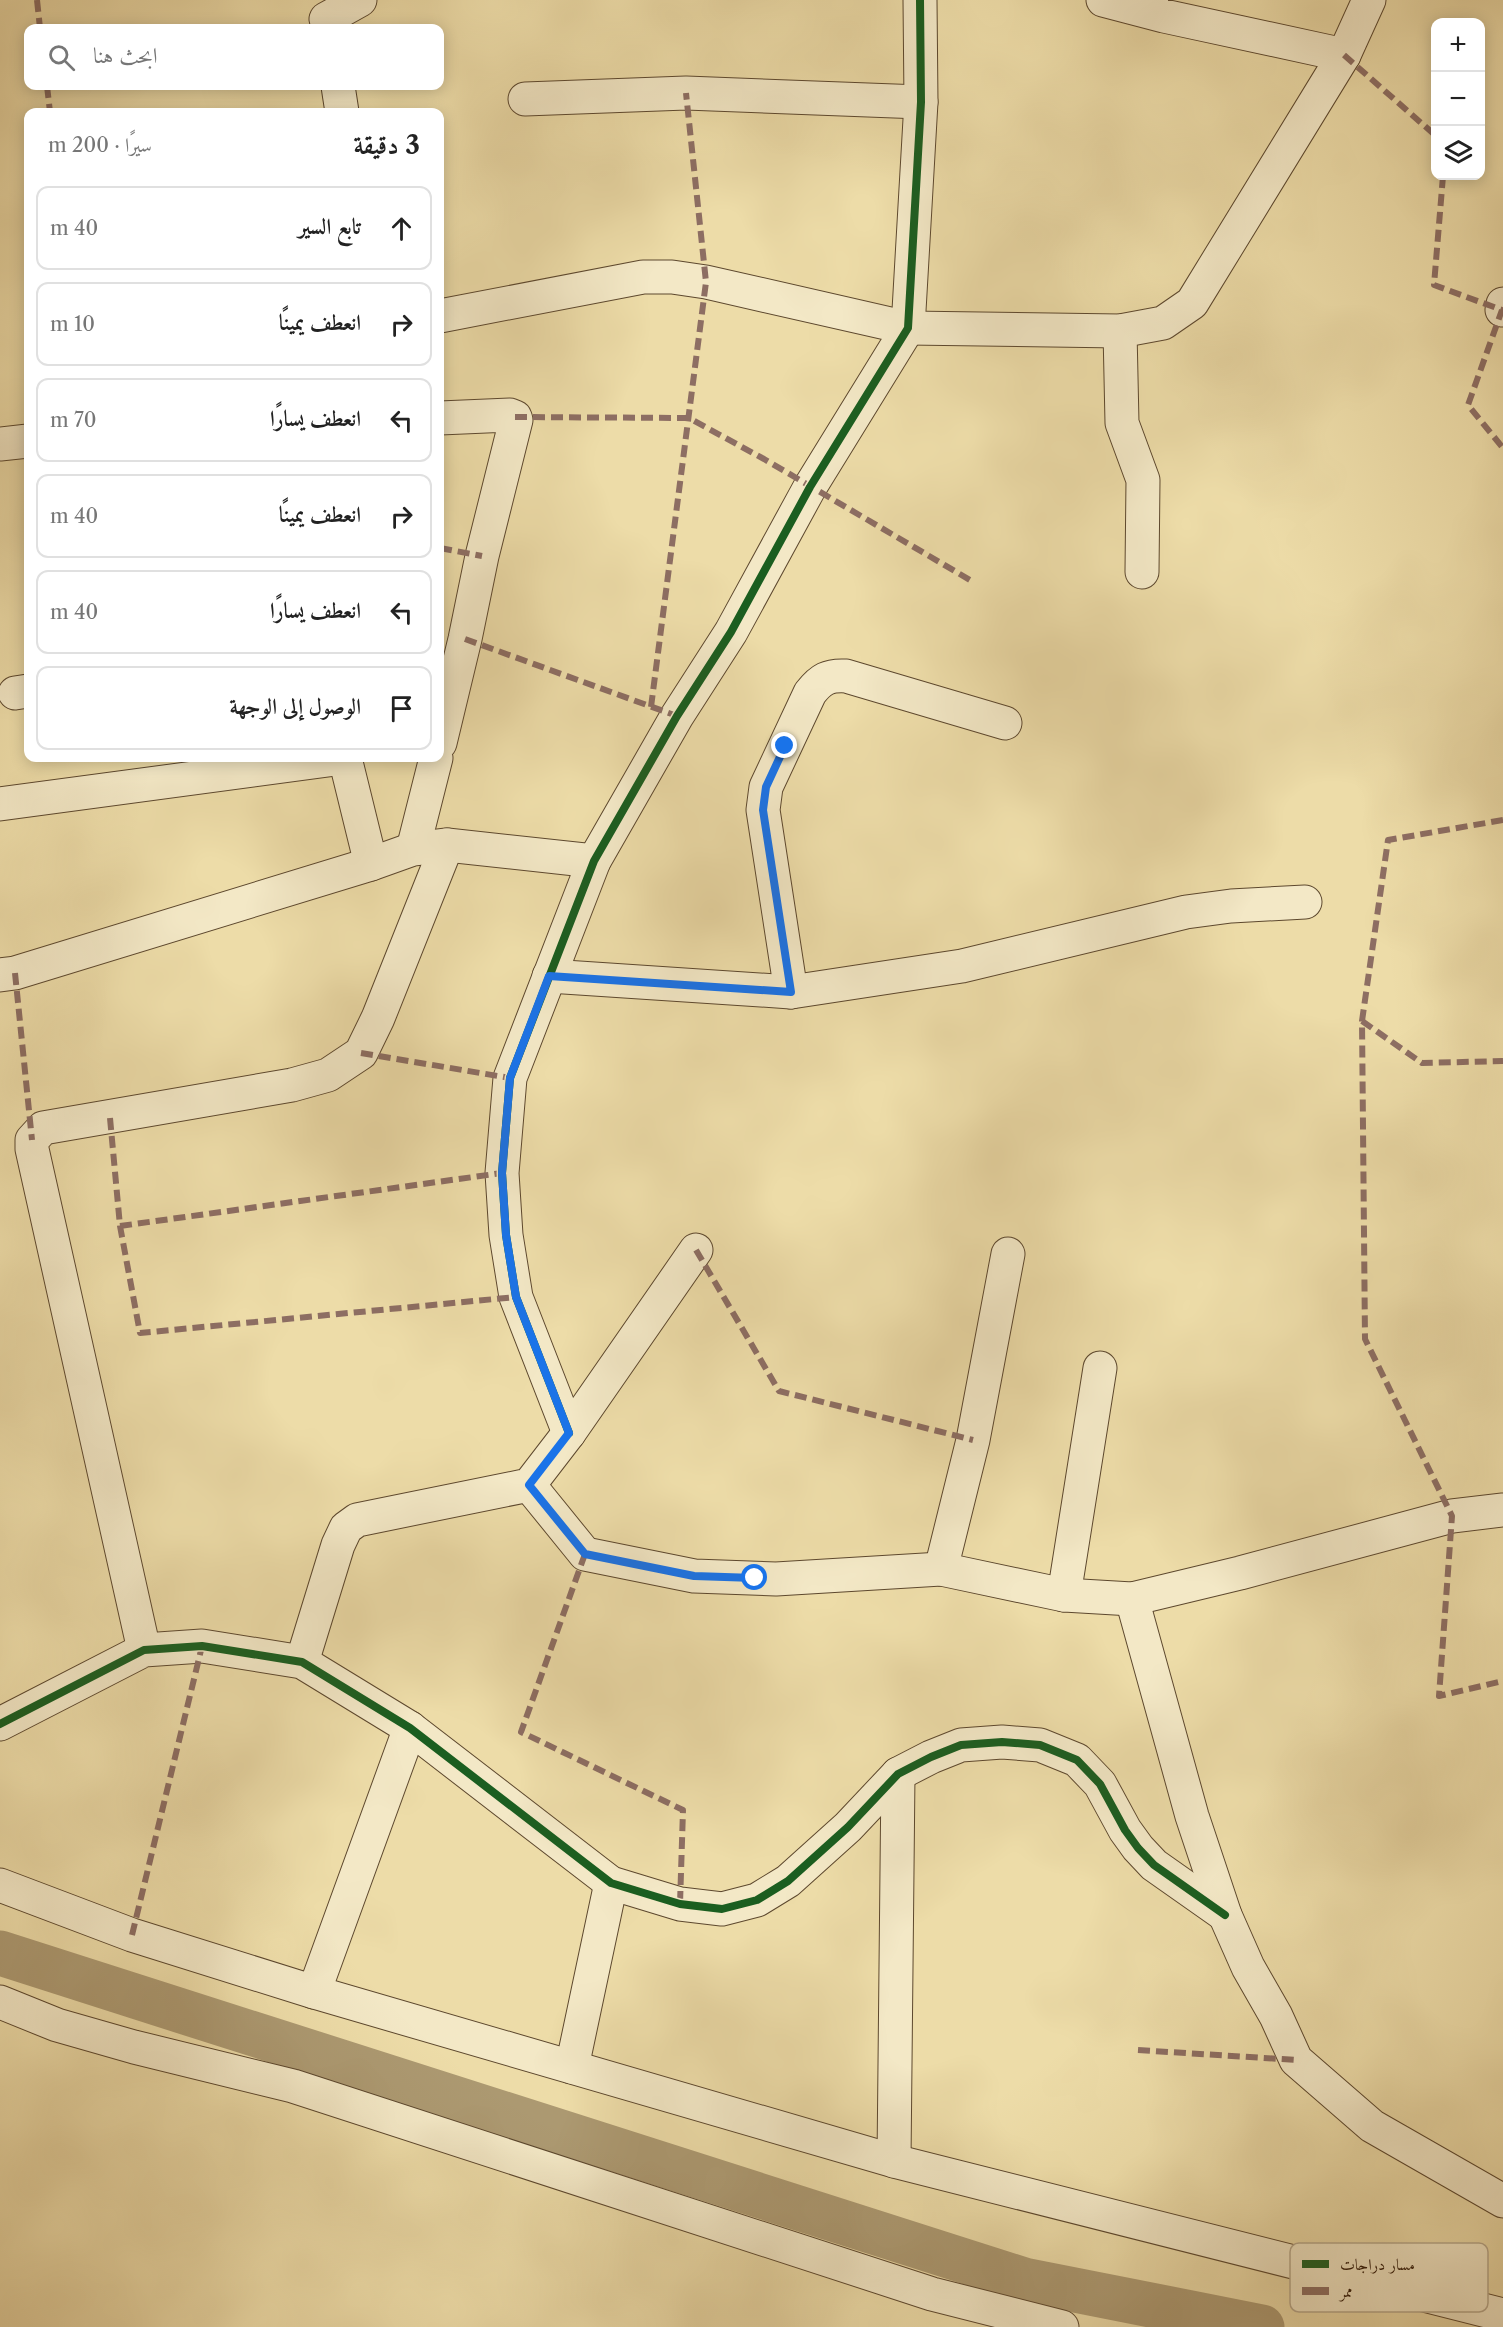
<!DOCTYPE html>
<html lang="ar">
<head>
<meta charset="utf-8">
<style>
  :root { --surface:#fff; --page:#f6f6f6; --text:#222; --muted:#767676; --line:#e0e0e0 }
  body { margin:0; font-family:"Libre Caslon Text",Amiri,serif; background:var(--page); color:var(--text); direction:rtl }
  .controls { position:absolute; right:18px; top:18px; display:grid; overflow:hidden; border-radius:12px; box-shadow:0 3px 15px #0003 }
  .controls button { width:54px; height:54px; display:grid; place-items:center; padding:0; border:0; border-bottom:2px solid var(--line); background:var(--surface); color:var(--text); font:30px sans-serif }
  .stop { position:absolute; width:18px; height:18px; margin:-14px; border:4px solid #1a73e8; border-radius:50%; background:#fff }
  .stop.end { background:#1a73e8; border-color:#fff; box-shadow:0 2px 6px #0008 }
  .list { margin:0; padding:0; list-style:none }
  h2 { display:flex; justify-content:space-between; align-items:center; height:78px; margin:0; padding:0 24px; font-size:26px }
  h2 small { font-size:20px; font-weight:400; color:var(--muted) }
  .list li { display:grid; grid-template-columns:39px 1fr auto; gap:18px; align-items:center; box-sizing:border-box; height:84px; margin:0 12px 12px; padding:0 12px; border:2px solid var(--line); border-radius:12px }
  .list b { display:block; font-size:22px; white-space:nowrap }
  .list em { font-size:20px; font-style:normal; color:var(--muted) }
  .icon { flex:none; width:33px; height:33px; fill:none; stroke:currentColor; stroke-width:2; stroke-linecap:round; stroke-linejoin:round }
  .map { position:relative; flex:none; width:1503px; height:2327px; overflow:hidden; direction:ltr }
  .search { position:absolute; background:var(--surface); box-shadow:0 3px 15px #0003; left:24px; top:24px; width:420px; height:66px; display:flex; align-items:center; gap:15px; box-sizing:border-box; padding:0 21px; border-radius:12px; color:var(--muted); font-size:22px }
  .panel { position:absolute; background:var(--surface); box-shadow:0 3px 15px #0003; left:24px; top:108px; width:420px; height:654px; border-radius:12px; direction:rtl }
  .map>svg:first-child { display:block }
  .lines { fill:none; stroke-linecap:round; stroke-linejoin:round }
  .canal { stroke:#ac9971; stroke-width:45 }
  .minor-casing { stroke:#5d482e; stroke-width:35 }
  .minor { stroke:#f3e8c6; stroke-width:33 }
  .quiet { stroke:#8d6e63; stroke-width:6; stroke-dasharray:12 6; stroke-linecap:butt }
  .cycleway-casing { stroke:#f3e8c6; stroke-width:11 }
  .cycleway { stroke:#1b5e20; stroke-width:8 }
  .route { stroke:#1a73e8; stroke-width:8 }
  .key { fill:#f3e8c6; stroke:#b8a98c; stroke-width:1.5 }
  .key-label { font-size:16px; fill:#2d1606 }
</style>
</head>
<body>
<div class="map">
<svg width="1503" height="2327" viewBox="0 0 1503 2327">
  <rect width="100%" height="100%" fill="#eddca8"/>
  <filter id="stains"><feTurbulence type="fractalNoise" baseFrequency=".00333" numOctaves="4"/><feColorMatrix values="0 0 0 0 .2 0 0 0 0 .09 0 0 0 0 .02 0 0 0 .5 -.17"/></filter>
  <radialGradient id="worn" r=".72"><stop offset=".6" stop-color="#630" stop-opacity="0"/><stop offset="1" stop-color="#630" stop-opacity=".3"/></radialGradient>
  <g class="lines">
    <!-- canal -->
    <path class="canal" d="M0,1953L1024,2280L1262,2327"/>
    <defs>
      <g id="minor">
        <path d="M1103,0L1164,16L1344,55"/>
        <path d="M326,19L360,0"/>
        <path d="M338,86L342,112"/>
        <path d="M525,99L686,93L921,102"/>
        <path d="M1502,310L1503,304"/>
        <path d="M440,316L643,277H672L706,282L908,328L1120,331L1163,323L1192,303L1344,55L1369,0"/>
        <path d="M1120,331L1122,423L1143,480L1142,572"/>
        <path d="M440,418L510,415L515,417L516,420L482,556L465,639L440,743"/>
        <path d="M0,444L28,441"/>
        <path d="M15,693L28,691"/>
        <path d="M345,758L371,864"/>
        <path d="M0,804L343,758"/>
        <path d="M413,849L436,758"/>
        <path d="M0,975L15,973L371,864L413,849L447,845L594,861"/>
        <path d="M549,976L791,992L962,966L1186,912L1231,906L1305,902"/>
        <path d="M791,992L763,810L766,787L810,693C821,679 828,675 846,676L1005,723"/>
        <path d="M569,1433L516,1297L506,1235L502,1173L510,1078L594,861L677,716L731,632L810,487L908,328L921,102L920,0"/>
        <path d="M529,1485L585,1554L694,1576L776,1579L941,1569L1064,1595L1132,1599L1240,1573L1452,1516L1503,1510"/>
        <path d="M941,1569L973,1440L1008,1254"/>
        <path d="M1064,1595L1100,1368"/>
        <path d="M1132,1599L1192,1816L1225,1915L1248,1967L1276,2016L1296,2060L1372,2126L1503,2201"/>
        <path d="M144,1650L32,1149V1140L43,1128L292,1085L328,1075L361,1053L378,1018L447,845"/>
        <path d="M302,1662L338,1545L346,1528L357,1520L529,1485L569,1433L696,1250"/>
        <path d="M0,1724L144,1650L202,1646L302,1662L410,1728L611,1883L680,1904L722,1909L757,1900L788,1881L848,1827L898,1774L931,1757L961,1745L1002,1742L1040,1745L1077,1760L1100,1784L1125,1830L1138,1848L1154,1865L1225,1915"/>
        <path d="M0,1885L132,1935L314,1992L410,1728"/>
        <path d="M314,1992L894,2161L1503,2315"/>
        <path d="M0,2002L57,2025L134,2047L293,2086L932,2294L1062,2327"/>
        <path d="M572,2067L611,1883"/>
        <path d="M894,2161L898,1774"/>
      </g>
    </defs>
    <!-- minor casing -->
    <use href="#minor" class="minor-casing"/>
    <!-- minor -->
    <use href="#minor" class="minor"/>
    <!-- quiet -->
    <g class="quiet">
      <path d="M37,0L40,28"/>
      <path d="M1344,55L1436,136"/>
      <path d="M47,86L50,112"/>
      <path d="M1443,176L1434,285L1502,310L1468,405L1503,448"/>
      <path d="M515,417L689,418L764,459L970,580"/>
      <path d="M440,548L482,556"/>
      <path d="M465,639L677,716"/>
      <path d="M651,707L706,282L686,93"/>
      <path d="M1503,820L1388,840L1362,1021L1365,1339L1452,1516L1439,1696L1503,1681"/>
      <path d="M15,973L32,1140"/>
      <path d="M1362,1021L1422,1063L1503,1061"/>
      <path d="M361,1053L510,1078"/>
      <path d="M110,1118L120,1226L140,1333L516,1297"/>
      <path d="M120,1226L502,1173"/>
      <path d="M696,1250L779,1391L973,1440"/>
      <path d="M585,1554L521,1732L683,1810L680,1904"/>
      <path d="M132,1935L202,1646"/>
      <path d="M1138,2050L1296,2060"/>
    </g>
    <defs>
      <g id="cycleway">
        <path d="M569,1433L516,1297L506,1235L502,1173L510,1078L594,861L677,716L731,632L810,487L908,328L921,102L920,0"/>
        <path d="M0,1724L144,1650L202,1646L302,1662L410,1728L611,1883L680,1904L722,1909L757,1900L788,1881L848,1827L898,1774L931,1757L961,1745L1002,1742L1040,1745L1077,1760L1100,1784L1125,1830L1138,1848L1154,1865L1225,1915"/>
      </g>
    </defs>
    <!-- cycleway casing -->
    <use href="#cycleway" class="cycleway-casing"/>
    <!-- cycleway -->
    <use href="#cycleway" class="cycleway"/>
  </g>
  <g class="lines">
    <!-- route -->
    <path class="route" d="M755,1578L694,1576L585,1554L529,1485L569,1433L516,1297L506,1235L502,1173L510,1078L549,976L791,992L763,810L766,787L785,746"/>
  </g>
  <!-- legend -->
  <rect x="1290" y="2243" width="198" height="69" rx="9" class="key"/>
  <rect x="1302" y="2260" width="27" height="8" fill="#1b5e20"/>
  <rect x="1302" y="2287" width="27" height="8" fill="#8d6e63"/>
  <g class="key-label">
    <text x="1340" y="2270">مسار دراجات</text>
    <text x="1340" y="2297">ممر</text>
  </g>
  <rect width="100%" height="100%" filter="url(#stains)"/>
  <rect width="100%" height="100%" fill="url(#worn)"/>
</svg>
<div class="controls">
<button>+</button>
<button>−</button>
<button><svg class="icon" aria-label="layers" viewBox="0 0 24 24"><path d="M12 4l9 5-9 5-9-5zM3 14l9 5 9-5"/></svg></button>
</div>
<div class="stop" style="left:755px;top:1578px"></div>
<div class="stop end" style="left:785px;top:746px"></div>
<div class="search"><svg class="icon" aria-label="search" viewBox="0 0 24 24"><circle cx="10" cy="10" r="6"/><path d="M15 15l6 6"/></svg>ابحث هنا</div>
<section class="panel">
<h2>3 دقيقة<small>سيرًا · 200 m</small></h2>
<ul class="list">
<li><svg class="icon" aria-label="ahead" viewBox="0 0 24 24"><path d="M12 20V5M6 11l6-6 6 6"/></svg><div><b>تابع السير</b></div><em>40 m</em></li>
<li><svg class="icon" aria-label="right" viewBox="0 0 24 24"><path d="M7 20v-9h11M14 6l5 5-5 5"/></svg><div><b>انعطف يمينًا</b></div><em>10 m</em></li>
<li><svg class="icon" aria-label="left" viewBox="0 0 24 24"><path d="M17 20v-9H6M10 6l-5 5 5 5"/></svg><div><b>انعطف يسارًا</b></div><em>70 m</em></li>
<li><svg class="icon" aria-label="right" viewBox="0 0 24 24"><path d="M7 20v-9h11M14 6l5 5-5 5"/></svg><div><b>انعطف يمينًا</b></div><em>40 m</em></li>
<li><svg class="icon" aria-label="left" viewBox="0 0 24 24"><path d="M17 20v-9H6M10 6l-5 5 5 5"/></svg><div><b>انعطف يسارًا</b></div><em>40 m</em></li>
<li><svg class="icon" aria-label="arrive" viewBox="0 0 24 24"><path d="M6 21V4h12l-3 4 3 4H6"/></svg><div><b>الوصول إلى الوجهة</b></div></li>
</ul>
</section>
</div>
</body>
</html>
